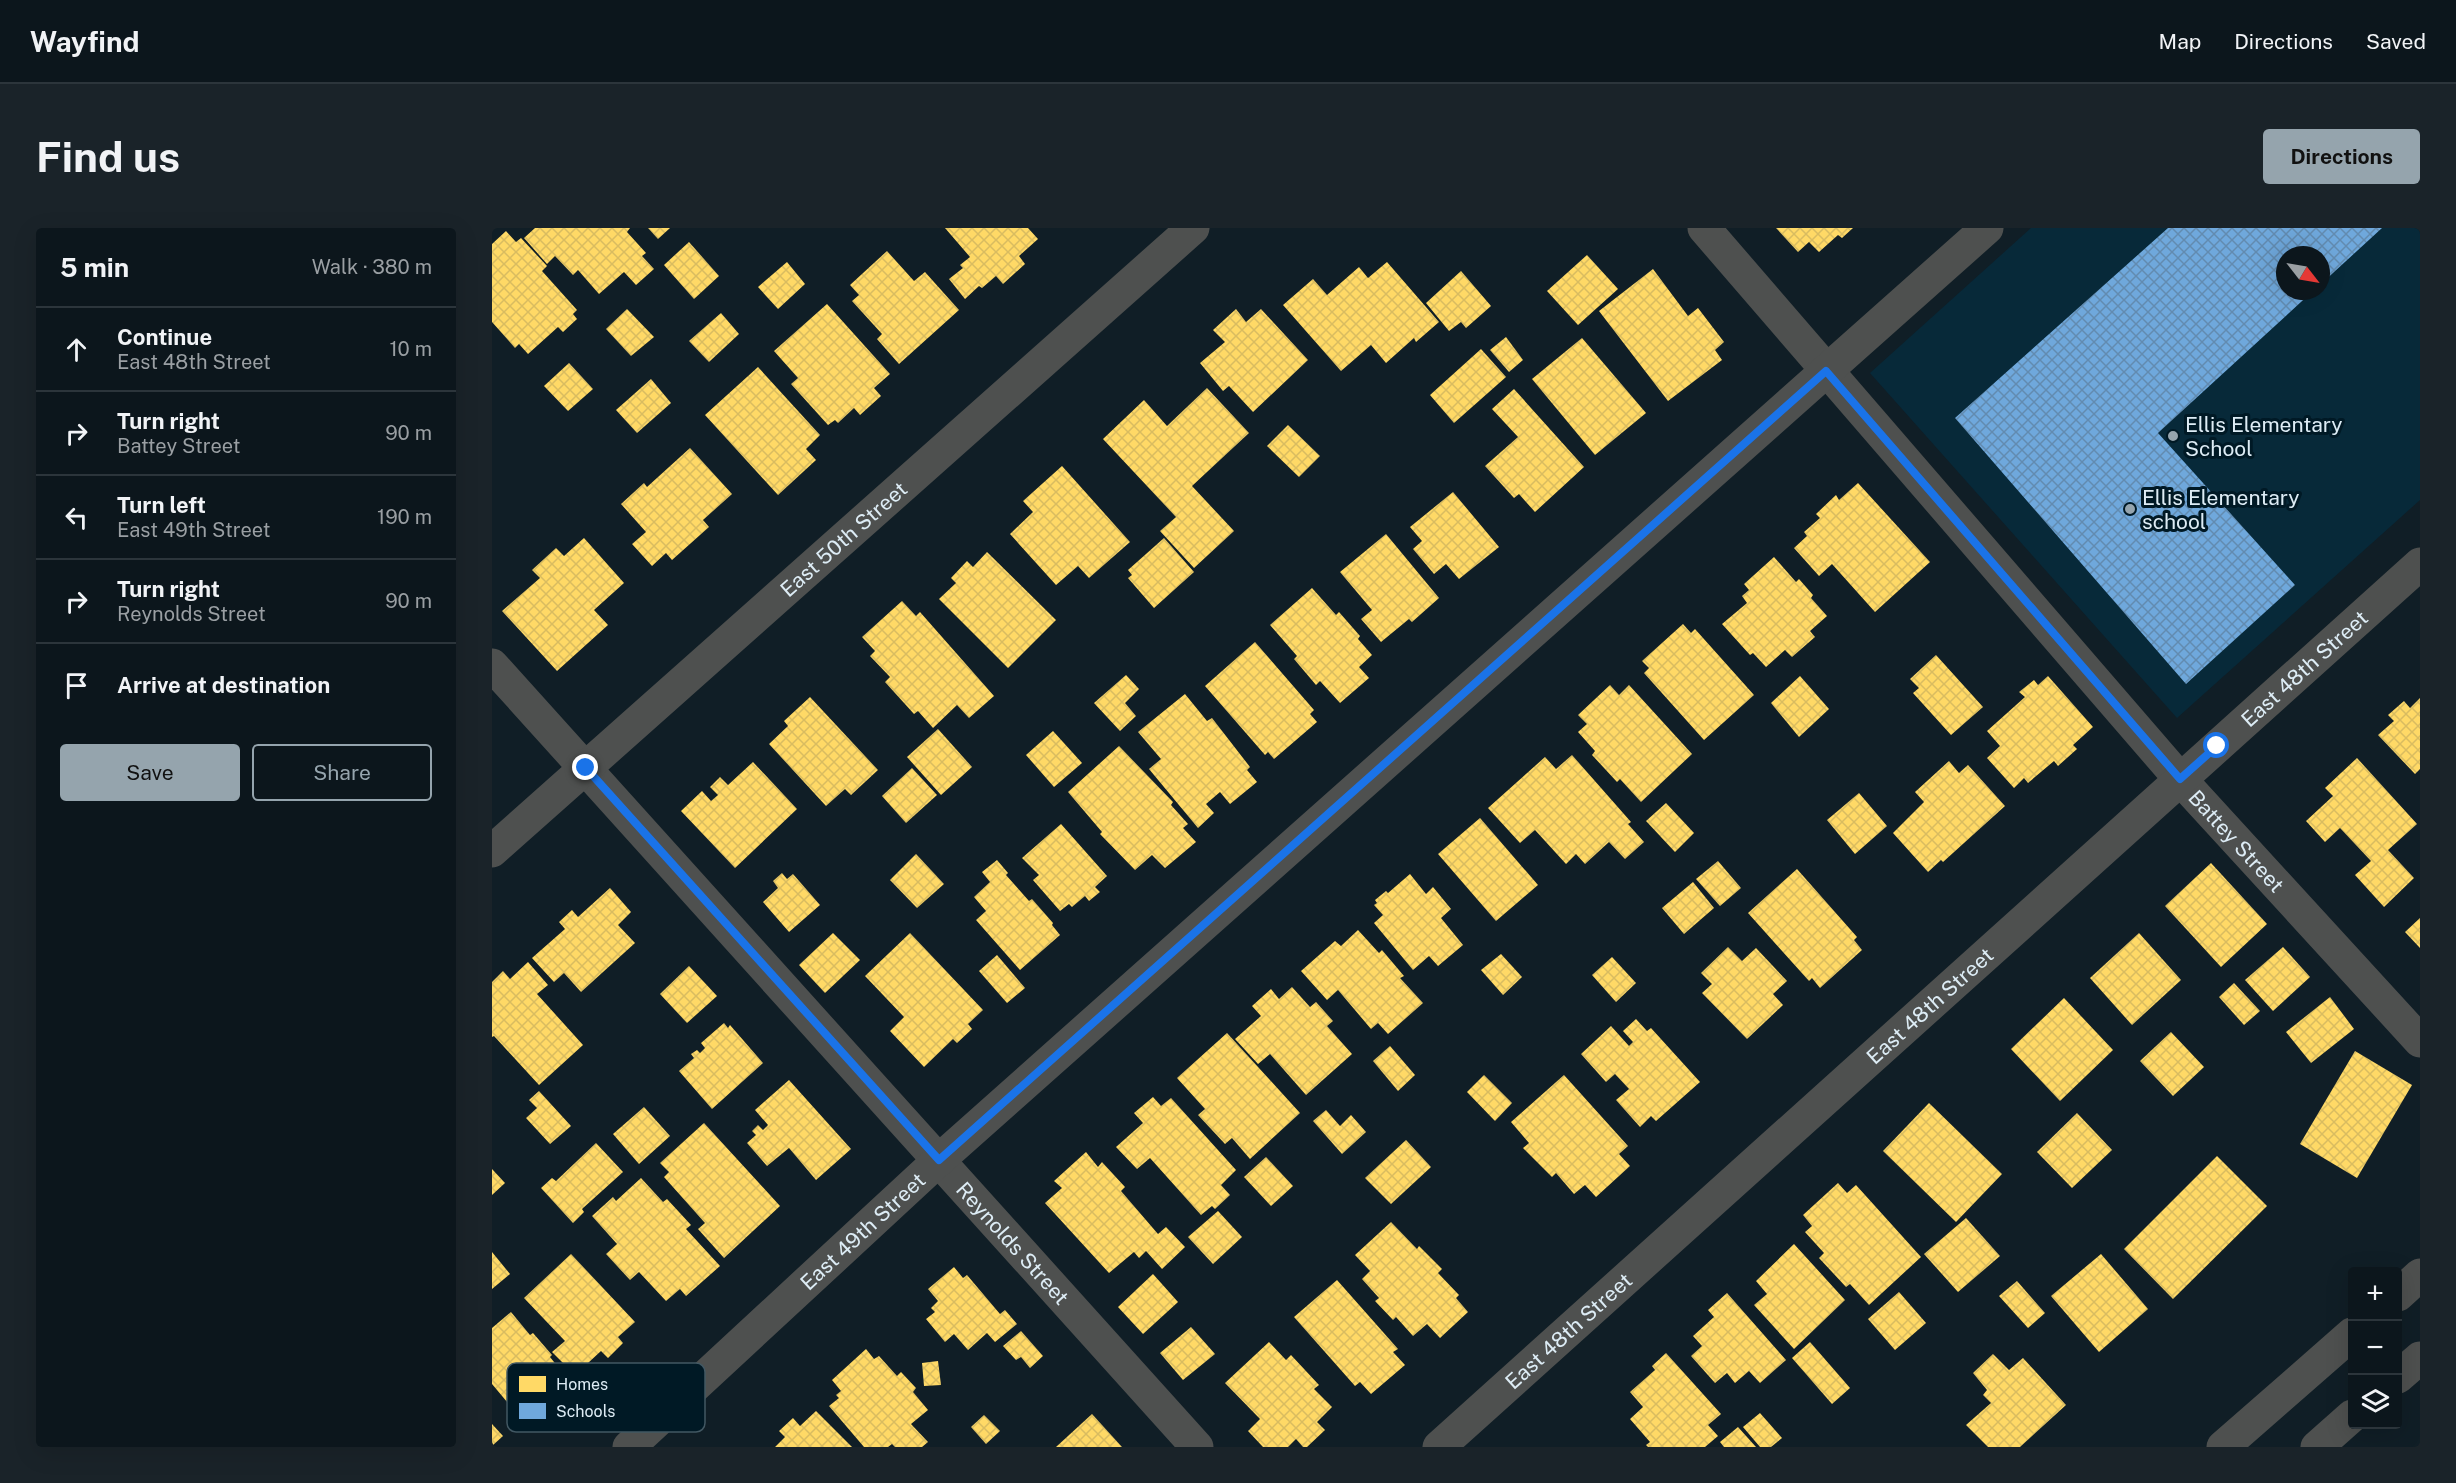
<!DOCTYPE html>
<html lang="en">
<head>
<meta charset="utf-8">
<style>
  :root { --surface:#0c161c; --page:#1a2329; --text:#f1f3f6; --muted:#9a9fa3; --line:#2c353b; --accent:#95a4ad }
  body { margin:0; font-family:"Public Sans",sans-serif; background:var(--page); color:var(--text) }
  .controls { position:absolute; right:18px; bottom:18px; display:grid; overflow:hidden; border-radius:6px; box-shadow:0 6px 24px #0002 }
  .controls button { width:54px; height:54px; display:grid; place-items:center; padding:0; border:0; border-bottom:2px solid var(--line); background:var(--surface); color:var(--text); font:30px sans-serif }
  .compass { position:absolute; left:1784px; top:18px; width:54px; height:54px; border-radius:50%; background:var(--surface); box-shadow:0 6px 24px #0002; rotate:121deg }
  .stop { position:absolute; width:18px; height:18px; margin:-14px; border:4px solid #1a73e8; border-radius:50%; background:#fff }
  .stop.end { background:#1a73e8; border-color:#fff; box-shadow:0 2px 6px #0008 }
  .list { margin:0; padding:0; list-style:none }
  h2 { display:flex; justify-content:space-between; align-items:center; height:78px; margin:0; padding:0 24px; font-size:26px }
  h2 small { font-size:20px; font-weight:400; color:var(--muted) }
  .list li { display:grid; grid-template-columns:39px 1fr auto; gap:18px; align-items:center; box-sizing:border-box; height:84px; padding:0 24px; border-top:2px solid var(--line) }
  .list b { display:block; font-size:22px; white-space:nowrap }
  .list p { margin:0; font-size:20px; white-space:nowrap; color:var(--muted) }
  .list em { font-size:20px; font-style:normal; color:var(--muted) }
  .actions { display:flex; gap:12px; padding:18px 24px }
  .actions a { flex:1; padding:14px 0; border:2px solid var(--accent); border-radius:6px; text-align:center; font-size:21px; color:var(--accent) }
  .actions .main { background:var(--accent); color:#111 }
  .icon { flex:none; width:33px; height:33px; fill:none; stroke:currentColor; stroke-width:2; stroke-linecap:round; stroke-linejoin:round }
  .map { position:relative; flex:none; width:1928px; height:1219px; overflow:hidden; border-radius:6px }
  header { display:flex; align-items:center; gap:36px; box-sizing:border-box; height:84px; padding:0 30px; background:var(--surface); border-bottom:2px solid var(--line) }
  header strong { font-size:28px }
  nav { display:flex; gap:33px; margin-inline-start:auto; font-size:21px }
  .intro { display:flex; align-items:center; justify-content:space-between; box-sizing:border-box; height:144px; padding:0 36px }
  h1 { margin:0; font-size:42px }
  .button { padding:15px 27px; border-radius:6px; background:var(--accent); color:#111; font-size:21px; font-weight:700 }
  main { display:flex; gap:36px; padding:0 36px }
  aside { flex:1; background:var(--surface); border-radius:6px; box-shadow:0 6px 24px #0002 }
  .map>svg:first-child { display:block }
  .built { fill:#072939; fill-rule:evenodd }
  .homes { fill:url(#homes-cross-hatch) }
  .schools { fill:url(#schools-cross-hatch) }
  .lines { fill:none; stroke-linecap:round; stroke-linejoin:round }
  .minor { stroke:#4e504f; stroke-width:33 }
  .route { stroke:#1a73e8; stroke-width:8 }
  .poi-dot { fill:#95a4ad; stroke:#001925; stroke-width:2 }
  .labels { text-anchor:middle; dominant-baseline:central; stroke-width:6; stroke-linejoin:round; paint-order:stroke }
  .poi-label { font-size:21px; fill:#ddecf5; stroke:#001925; text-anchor:start }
  .street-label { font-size:21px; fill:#ddecf5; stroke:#001925 }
  .key { fill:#001925; stroke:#425863; stroke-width:1.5 }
  .key-label { font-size:16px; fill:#ddecf5 }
</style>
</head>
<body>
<header>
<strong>Wayfind</strong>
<nav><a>Map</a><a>Directions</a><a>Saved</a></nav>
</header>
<div class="intro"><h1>Find us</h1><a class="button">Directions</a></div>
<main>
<aside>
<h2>5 min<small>Walk · 380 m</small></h2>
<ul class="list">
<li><svg class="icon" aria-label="ahead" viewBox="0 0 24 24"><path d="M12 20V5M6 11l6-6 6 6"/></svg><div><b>Continue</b><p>East 48th Street</p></div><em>10 m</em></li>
<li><svg class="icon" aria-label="right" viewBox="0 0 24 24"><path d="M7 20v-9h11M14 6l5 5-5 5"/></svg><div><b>Turn right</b><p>Battey Street</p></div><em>90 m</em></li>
<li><svg class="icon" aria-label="left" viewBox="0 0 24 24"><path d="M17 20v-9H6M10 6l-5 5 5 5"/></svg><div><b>Turn left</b><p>East 49th Street</p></div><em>190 m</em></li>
<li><svg class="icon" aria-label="right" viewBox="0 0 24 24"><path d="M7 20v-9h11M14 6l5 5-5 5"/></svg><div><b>Turn right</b><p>Reynolds Street</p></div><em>90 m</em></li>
<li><svg class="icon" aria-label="arrive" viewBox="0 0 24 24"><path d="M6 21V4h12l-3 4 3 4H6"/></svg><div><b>Arrive at destination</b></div></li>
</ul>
<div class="actions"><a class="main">Save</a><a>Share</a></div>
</aside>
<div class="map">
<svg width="1928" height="1219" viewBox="0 0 1928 1219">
  <defs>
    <pattern id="homes-cross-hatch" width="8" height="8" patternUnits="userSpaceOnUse" patternTransform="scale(1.5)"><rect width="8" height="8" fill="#ffd966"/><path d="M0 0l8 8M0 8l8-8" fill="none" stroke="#d9bc60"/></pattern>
    <pattern id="schools-cross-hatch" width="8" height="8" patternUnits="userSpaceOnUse" patternTransform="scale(1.5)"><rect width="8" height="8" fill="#6fa8dc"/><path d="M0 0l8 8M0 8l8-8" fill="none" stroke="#628bb0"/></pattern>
  </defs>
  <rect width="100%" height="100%" fill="#101e26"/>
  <!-- built -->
  <path class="built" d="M1539,0H1928V272L1685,490L1378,145ZM1793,27H1829V63H1793Z"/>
  <!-- homes -->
  <g class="homes">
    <path d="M43,0H138L135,4L154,25L150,28L162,41L144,57L132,44L107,66L86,42L81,47L63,28L55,36L32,10Z"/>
    <path d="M156,0H178L166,11Z"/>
    <path d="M453,0H536L546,11L527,28L533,36L511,56L504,48L490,60L487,58L473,71L457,51L471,40L468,37L478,29Z"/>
    <path d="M1284,0H1361L1350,10L1346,7L1327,24L1317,14L1306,24Z"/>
    <path d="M14,3L24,14L29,10L55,38L50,43L85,82L81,86L85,91L71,104L66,99L36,126L27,116L23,120L0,94V16Z"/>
    <path d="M197,14L227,48L202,71L172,37Z"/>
    <path d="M395,23L422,53L433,44L467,82L407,136L385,111L390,106L360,73L367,67L358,57Z"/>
    <path d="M1095,27L1126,61L1086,97L1055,63Z"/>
    <path d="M295,34L313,56L286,81L266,59Z"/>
    <path d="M895,34L947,94L924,114L922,110L894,135L879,117L849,143L791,77L821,51L835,67L867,39L876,50Z"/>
    <path d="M1161,41L1196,88L1206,80L1232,114L1223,122L1230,132L1176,173L1107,83Z"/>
    <path d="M969,43L999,78L974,100L969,94L957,103L934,75Z"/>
    <path d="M335,76L398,146L382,160L389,168L368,187L362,180L346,195L343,192L336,197L299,156L306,150L282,123Z"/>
    <path d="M135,81L162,109L139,128L114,101Z"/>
    <path d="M744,81L754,94L769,81L816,132L761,184L737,158L731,163L708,135L733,114L721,102Z"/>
    <path d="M229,85L247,106L217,134L197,113Z"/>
    <path d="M1014,109L1031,132L1017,144L998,122Z"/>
    <path d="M1090,110L1154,185L1103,227L1040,151Z"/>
    <path d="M989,121L1014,149L962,195L938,167Z"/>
    <path d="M77,135L101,161L76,183L52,158Z"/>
    <path d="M266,139L328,207L314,221L324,232L286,267L213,187Z"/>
    <path d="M159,151L179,175L145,205L124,182Z"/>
    <path d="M715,160L757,205L700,258L742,303L702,340L668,303L684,289L611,211L652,172L675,198Z"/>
    <path d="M1022,161L1092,239L1043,284L1027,266L1022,270L993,238L1026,209L1000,181Z"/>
    <path d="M796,197L828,228L807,249L775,218Z"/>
    <path d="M198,220L240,266L211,292L217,299L180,332L174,325L160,338L140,316L154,304L129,276L152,255L155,259Z"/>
    <path d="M570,238L638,314L597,350L586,338L564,357L518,306L541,284L531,273Z"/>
    <path d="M1366,255L1438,334L1383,384L1340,336L1327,348L1302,320L1315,308L1312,304L1328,290L1324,286L1344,267L1347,272Z"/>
    <path d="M961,264L1007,319L967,351L954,336L942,346L921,321L930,313L918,299Z"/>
    <path d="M894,306L947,370L920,394L917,391L889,414L869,391L880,382L848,344Z"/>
    <path d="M92,310L132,355L102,382L116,397L65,443L10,383L48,350L40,342L64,320L72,328Z"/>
    <path d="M672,310L702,344L662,380L636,350L640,347L636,342Z"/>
    <path d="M495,324L564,392L516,440L447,371L464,355L459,350L475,333L481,339Z"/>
    <path d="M1282,329L1304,354L1307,351L1321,367L1319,370L1335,388L1318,403L1323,409L1300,429L1293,422L1274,439L1261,425L1258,427L1230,396L1255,375L1250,368L1257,362L1252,356Z"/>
    <path d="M820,360L844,387L847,384L868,408L866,411L880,427L867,439L877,450L848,475L828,453L824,457L802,431L805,428L778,397Z"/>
    <path d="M410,373L424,388L428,384L502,468L477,490L465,477L441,500L426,483L422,486L393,454L398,449L378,428L383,423L370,409Z"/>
    <path d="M1191,396L1199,405L1203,401L1262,467L1212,512L1152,445L1157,440L1150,433Z"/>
    <path d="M763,414L822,482L818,486L825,494L782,531L776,524L773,527L713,458Z"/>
    <path d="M1444,427L1491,479L1459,507L1421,465L1427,460L1418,451Z"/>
    <path d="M634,447L647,461L633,475L644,488L628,503L602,475Z"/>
    <path d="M1308,448L1337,481L1307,509L1279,475Z"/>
    <path d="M1556,448L1601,499L1581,517L1585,521L1566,538L1562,533L1536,555L1532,550L1522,560L1495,530L1508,518L1495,503L1533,469L1527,464L1542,452L1546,457Z"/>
    <path d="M1118,457L1127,467L1137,457L1200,526L1149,574L1128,551L1125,554L1100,527L1103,523L1086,504L1095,496L1086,487Z"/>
    <path d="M693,466L715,493L720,490L758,539L755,542L765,554L738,576L728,564L714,576L722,585L706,600L657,541L669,531L646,504Z"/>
    <path d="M318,469L386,542L359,567L353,561L334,578L277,516L296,498L292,493Z"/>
    <path d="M1928,470V541L1923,546L1886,507L1902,493L1896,487L1912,473L1918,480Z"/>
    <path d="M446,501L480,539L449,567L415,529Z"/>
    <path d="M561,503L590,535L562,559L534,527Z"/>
    <path d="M627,518L681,574L679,577L696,596L691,600L704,614L673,640L660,627L643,642L608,606L610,604L576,564Z"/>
    <path d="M1080,527L1139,594L1136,596L1152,614L1133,631L1117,614L1093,636L1084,626L1074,636L1043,602L1028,615L996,580L1053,529L1064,541Z"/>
    <path d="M1865,530L1925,596L1896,622L1922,650L1892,679L1863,647L1879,633L1848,600L1833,614L1814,593L1841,568L1833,560Z"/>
    <path d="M1457,533L1467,545L1476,537L1513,578L1451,634L1449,632L1436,644L1401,605L1432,574L1423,564Z"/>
    <path d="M261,534L305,581L243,640L189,583L210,563L219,573L226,567L218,559L228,549L236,557Z"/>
    <path d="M420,540L445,567L414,595L390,568Z"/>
    <path d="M1367,565L1395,598L1363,626L1335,592Z"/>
    <path d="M1174,575L1202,605L1183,624L1154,593Z"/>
    <path d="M988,590L1046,657L1004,693L946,626Z"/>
    <path d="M569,596L615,648L603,659L608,664L597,673L593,668L580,679L577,676L568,683L541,652L547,647L530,630Z"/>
    <path d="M424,626L452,656L425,680L398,652Z"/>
    <path d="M505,632L516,645L514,647L537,673L540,671L561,695L560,697L568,707L528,742L484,692L494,683L482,669L498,654L490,644Z"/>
    <path d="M1226,633L1249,660L1228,678L1204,651Z"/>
    <path d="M1719,635L1775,696L1729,739L1673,678Z"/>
    <path d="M1305,641L1365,709L1362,712L1370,722L1328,760L1320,750L1317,753L1256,685Z"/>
    <path d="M290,645L295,651L301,646L328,677L297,704L271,674L286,660L281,653Z"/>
    <path d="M918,646L934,666L941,659L959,681L949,690L971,717L946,738L937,728L921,742L882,695L891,687L882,677L885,675L883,672L894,663L896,665Z"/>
    <path d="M1201,654L1222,680L1192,706L1170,680Z"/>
    <path d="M118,660L139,684L126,697L143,715L89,764L72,745L62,754L40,730L73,701L67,694L80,682L86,689Z"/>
    <path d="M1928,690V720L1913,704Z"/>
    <path d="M866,702L887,725L890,722L912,748L908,750L931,775L896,806L886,795L879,801L846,762L835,772L809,743L843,713L849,718Z"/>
    <path d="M341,705L368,732L333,765L307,737Z"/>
    <path d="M418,705L491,782L476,796L480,801L465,815L461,811L432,839L398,803L412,789L373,748Z"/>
    <path d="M1647,705L1689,752L1640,797L1598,750Z"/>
    <path d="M1236,719L1250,733L1264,720L1295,753L1281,766L1291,777L1255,811L1210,765L1220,756L1209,745Z"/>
    <path d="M1791,719L1818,749L1781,783L1753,752Z"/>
    <path d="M1009,726L1030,749L1011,767L989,742Z"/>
    <path d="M505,727L533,760L515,775L487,743Z"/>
    <path d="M1120,729L1144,755L1124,774L1100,747Z"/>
    <path d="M36,734L56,757L45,766L91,817L47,857L2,808L0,809V754L11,743L18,751Z"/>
    <path d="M197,738L225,768L195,795L168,766Z"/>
    <path d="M1742,755L1768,783L1752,797L1727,769Z"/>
    <path d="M800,759L818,779L824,774L841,793L835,798L860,826L814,867L778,826L766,836L743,811L769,788L760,778L779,761L787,771Z"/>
    <path d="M1838,769L1862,801L1819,835L1794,804Z"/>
    <path d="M1572,770L1621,822L1568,873L1519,821Z"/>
    <path d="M1144,791L1155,803L1159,800L1208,854L1164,893L1159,888L1148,899L1124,872L1137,861L1123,846L1114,854L1089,826L1119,798L1137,818L1141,814L1131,803Z"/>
    <path d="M232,795L236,800L238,797L271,835L220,881L187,843L202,830L199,826L205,822L208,825L213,820L209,815Z"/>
    <path d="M1679,804L1712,839L1681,868L1648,833Z"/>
    <path d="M735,805L808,885L758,931L740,910L733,916L706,887L713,881L685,850Z"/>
    <path d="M898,818L923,847L906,863L881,833Z"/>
    <path d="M1863,823L1920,857L1865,950L1808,916Z"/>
    <path d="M992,847L1020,875L1003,893L975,864Z"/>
    <path d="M1072,847L1136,918L1127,926L1138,938L1104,969L1093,957L1082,966L1064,945L1060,949L1031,920L1037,915L1019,894Z"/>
    <path d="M297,852L359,921L324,952L297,920L275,938L255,915L264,907L260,903L266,897L271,902L276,897L263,882Z"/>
    <path d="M47,863L79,898L58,916L34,890L45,880L37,872Z"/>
    <path d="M661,869L669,878L679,870L744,942L729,957L738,967L723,981L720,978L709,987L658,930L645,941L624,919L651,895L642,885Z"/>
    <path d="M1437,875L1510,946L1464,994L1391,923Z"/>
    <path d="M152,879L178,908L147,936L121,906Z"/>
    <path d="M834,882L848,898L859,887L874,904L850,926L821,893Z"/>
    <path d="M1585,885L1620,922L1580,960L1545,924Z"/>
    <path d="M212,895L288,978L232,1030L206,1001L213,995L172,949L177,944L168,935Z"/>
    <path d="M914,912L939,939L899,976L873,950Z"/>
    <path d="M104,915L131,944L90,981L92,984L81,995L49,960L60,950L64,953Z"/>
    <path d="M594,924L606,939L610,934L633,959L629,963L666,1006L674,999L693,1019L670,1041L654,1023L647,1030L642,1024L617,1045L553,975L570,960L562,953Z"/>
    <path d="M1725,928L1775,978L1681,1071L1632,1021Z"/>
    <path d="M774,929L801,958L779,978L752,949Z"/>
    <path d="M0,941L13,955L0,967Z"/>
    <path d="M149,950L171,974L175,971L199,997L194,1001L228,1038L194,1068L188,1061L174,1073L147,1044L138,1052L114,1026L125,1016L100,988L121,969L124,973Z"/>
    <path d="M1346,955L1355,965L1364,957L1429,1029L1377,1077L1358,1056L1354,1059L1327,1030L1332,1025L1313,1004L1320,998L1311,987Z"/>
    <path d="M726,983L750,1009L721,1036L696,1009Z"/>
    <path d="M1474,990L1508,1028L1466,1064L1432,1026Z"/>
    <path d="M899,994L925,1021L927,1018L950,1041L946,1045L967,1067L964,1070L976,1084L948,1110L935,1096L921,1108L904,1089L901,1092L883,1073L887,1070L870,1051L878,1043L863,1027Z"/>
    <path d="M1302,1016L1353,1072L1302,1121L1262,1077L1275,1066L1264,1053Z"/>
    <path d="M0,1024L18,1046L0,1061Z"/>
    <path d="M79,1026L143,1094L126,1109L131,1115L116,1130L109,1123L83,1147L60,1124L73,1113L32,1070Z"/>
    <path d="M1609,1026L1656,1081L1607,1124L1559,1068Z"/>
    <path d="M462,1039L471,1050L475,1047L508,1086L513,1082L525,1096L503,1114L495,1105L476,1122L462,1106L453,1114L434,1091L443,1084L439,1080L446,1073L436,1061Z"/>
    <path d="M661,1046L686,1074L651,1106L626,1079Z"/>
    <path d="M845,1052L906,1121L901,1124L913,1137L879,1166L868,1154L863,1158L802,1089Z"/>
    <path d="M1525,1053L1553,1085L1536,1100L1507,1068Z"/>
    <path d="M1407,1064L1434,1095L1403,1122L1376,1091Z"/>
    <path d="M1235,1065L1294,1132L1268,1155L1257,1143L1243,1155L1235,1145L1223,1155L1199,1128L1210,1118L1201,1108L1222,1089L1216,1082Z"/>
    <path d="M19,1084L38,1107L41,1105L60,1127L58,1129L78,1154L74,1157L83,1168L48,1198L38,1186L31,1193L0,1156V1100Z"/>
    <path d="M699,1099L723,1126L691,1152L668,1125Z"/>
    <path d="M529,1103L551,1128L538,1140L529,1129L524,1132L511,1118Z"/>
    <path d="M777,1114L794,1132L799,1127L827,1157L822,1161L840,1179L825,1194L833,1202L815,1219H811L804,1211L796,1219H771L756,1203L768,1191L733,1155Z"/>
    <path d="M1318,1114L1358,1160L1340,1176L1300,1130Z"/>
    <path d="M374,1121L382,1131L387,1128L405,1148L409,1144L424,1160L421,1164L436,1182L419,1196L436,1214L430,1219H403L400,1216L396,1219H372L337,1178L347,1170L344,1167L349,1163L340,1152Z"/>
    <path d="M1174,1125L1229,1186L1216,1197L1226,1208L1213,1219H1156L1154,1217L1158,1214L1138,1191L1151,1179L1138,1164L1163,1142L1160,1138Z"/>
    <path d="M1501,1126L1517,1142L1531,1130L1574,1177L1528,1219H1496L1474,1197L1499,1175L1491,1167L1495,1162L1481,1145Z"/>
    <path d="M446,1133L449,1157L432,1158L430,1135Z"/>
    <path d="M324,1183L360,1219H283L293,1209L287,1203L301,1190L308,1198Z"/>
    <path d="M1268,1185L1290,1210L1279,1219H1268L1251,1199Z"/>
    <path d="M600,1186L630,1219H564Z"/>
    <path d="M492,1187L508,1203L494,1216L479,1199Z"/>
    <path d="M0,1196L11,1208L0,1218Z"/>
    <path d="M1246,1199L1264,1219H1232L1228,1214Z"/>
  </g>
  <!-- schools -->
  <path class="schools" d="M1676,0H1890L1829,56V27H1793V63H1821L1666,205L1803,357L1694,456L1463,190Z"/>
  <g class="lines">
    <!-- minor -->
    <g class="minor">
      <path id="s1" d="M1212,0L1688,551L1928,813"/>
      <path id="s2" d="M0,437L705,1219"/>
      <path id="s3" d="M0,623L701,0"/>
      <path d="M1906,1067L1928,1047"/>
      <path d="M1906,1149L1928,1130"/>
      <path id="s4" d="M137,1219L447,932L1495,0"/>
      <path id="s5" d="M947,1219L1928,336"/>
      <path d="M1731,1219L1860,1106"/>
      <path d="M1825,1219L1860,1188"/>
    </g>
  </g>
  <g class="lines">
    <!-- route -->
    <path class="route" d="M94,540L447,932L1334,143L1688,551L1725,518"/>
  </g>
  <!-- markers -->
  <g class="poi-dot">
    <circle cx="1681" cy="208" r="6"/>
    <circle cx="1638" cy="281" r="6"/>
  </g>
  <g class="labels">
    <!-- poi labels -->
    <g class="poi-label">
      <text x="1693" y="196">Ellis Elementary<tspan x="1693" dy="24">School</tspan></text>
      <text x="1650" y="269">Ellis Elementary<tspan x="1650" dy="24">school</tspan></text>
    </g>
    <!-- street labels -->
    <g class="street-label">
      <text stroke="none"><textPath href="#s3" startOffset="470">East 50th Street</textPath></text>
      <text stroke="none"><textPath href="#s5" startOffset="1164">East 48th Street</textPath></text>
      <text stroke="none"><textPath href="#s1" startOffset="812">Battey Street</textPath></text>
      <text stroke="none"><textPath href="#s5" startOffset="660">East 48th Street</textPath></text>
      <text stroke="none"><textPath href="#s4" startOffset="318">East 49th Street</textPath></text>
      <text stroke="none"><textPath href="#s2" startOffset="778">Reynolds Street</textPath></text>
      <text stroke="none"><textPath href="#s5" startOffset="174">East 48th Street</textPath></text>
    </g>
  </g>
  <!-- legend -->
  <rect x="15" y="1135" width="198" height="69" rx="9" class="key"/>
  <rect x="27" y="1148" width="27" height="16" fill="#ffd966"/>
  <rect x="27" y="1175" width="27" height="16" fill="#6fa8dc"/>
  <g class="key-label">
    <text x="64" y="1162">Homes</text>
    <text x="64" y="1189">Schools</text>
  </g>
</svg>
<div class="controls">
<button>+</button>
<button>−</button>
<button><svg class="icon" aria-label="layers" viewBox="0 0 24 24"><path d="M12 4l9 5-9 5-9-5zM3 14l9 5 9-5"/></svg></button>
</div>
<svg class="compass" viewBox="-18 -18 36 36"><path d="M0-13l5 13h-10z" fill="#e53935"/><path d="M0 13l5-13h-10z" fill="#9a9fa3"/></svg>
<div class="stop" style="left:1725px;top:518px"></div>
<div class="stop end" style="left:94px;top:540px"></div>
</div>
</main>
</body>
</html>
